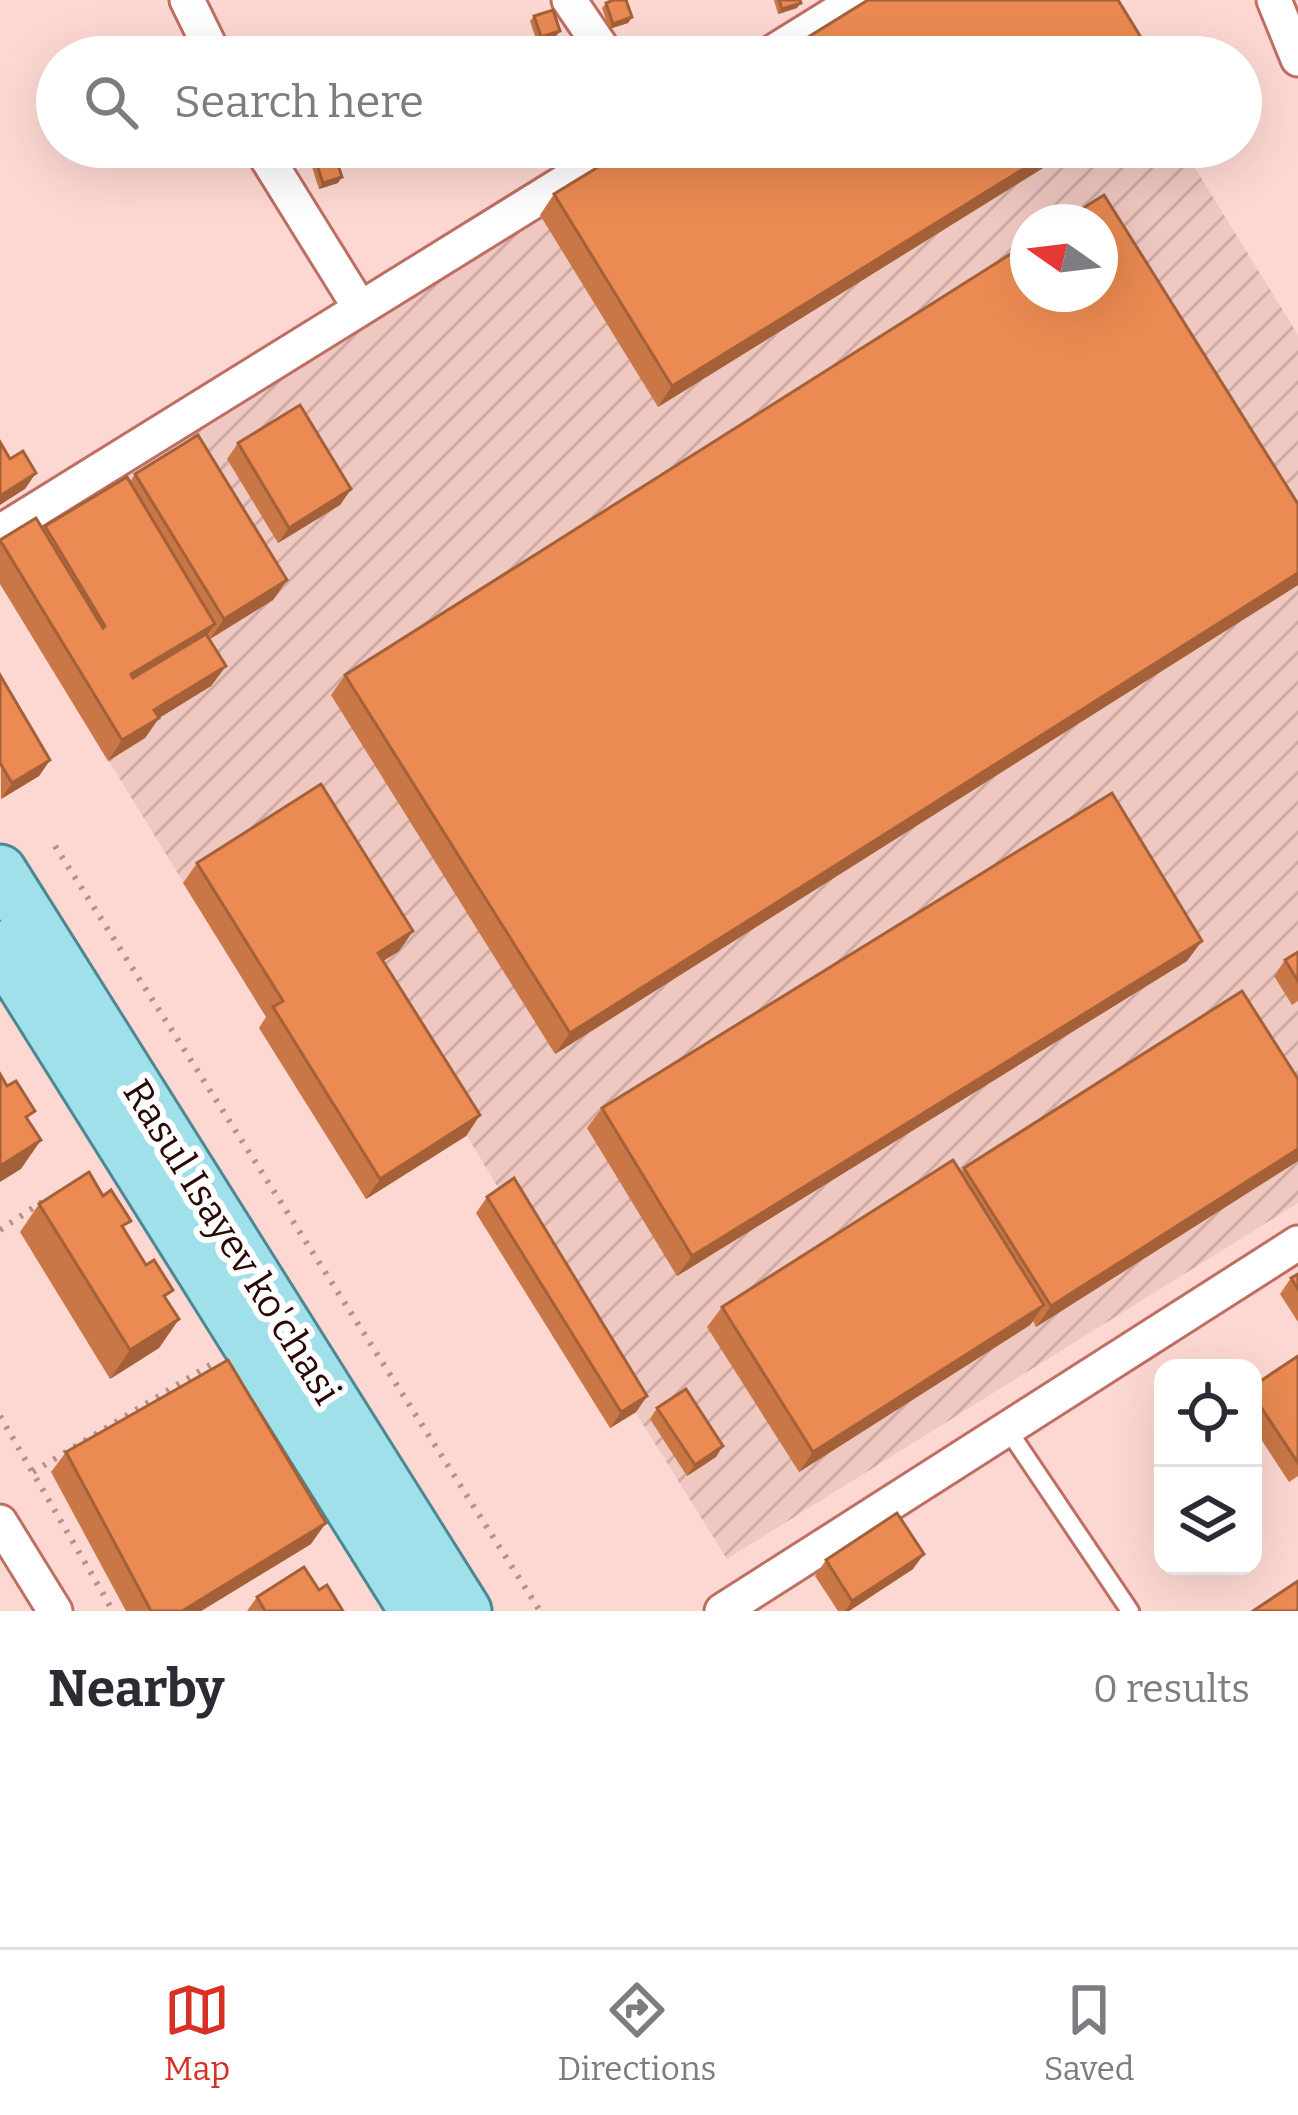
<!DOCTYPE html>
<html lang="en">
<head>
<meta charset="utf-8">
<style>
  :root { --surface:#fff; --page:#f2f2f3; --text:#2b2b33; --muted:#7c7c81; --line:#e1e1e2; --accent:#d93025 }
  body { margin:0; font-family:Bitter,serif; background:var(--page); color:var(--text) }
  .controls { position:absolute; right:36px; bottom:36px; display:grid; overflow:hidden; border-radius:24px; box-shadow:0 12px 48px #0002 }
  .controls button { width:108px; height:108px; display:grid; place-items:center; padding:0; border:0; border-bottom:3px solid var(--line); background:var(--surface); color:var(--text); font:60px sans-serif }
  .compass { position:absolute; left:1010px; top:204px; width:108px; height:108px; border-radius:50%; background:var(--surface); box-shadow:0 12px 48px #0002; rotate:284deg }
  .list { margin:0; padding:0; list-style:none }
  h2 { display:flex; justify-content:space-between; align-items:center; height:156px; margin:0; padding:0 48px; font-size:51px }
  h2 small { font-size:39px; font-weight:400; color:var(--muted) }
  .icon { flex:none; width:66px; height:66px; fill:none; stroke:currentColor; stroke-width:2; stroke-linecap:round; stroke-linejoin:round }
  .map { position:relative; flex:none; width:1298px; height:1611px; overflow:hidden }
  .search { position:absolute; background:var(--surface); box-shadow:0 12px 48px #0002; left:36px; right:36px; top:36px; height:132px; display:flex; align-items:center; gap:30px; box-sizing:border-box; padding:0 42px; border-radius:66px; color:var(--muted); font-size:45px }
  .sheet { height:336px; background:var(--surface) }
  nav { display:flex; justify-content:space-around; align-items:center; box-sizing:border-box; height:168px; border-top:3px solid var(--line); background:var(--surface); font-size:33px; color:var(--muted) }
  nav a { display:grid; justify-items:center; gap:6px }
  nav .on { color:var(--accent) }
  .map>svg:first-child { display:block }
  .industrial { fill:url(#industrial-furrows); fill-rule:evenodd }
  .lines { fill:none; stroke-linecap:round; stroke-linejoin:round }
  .service-casing { stroke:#bf6e62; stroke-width:22 }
  .minor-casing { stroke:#bf6e62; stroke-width:39 }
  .primary-casing { stroke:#4d8892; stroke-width:57 }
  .path { stroke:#b4918c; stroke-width:6; stroke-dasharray:3 9; stroke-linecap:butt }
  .service { stroke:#fff; stroke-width:16 }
  .minor { stroke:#fff; stroke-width:33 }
  .primary { stroke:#a0e0eb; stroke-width:51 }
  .wall { fill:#ca7747 }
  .shaded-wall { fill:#a46139 }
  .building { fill:#eb8a52; stroke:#a46139; stroke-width:3 }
  .labels { text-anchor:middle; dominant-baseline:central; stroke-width:12; stroke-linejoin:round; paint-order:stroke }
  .street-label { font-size:39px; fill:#280906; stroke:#fff }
</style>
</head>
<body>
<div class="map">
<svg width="1298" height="1611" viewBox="0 0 1298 1611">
  <defs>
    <pattern id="industrial-furrows" width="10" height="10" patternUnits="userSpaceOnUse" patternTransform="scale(3)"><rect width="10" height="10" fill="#efc8c1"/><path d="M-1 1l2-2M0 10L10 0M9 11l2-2" fill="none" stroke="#cdaaa4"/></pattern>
  </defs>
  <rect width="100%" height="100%" fill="#fdd8d2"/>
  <!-- industrial -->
  <path class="industrial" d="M649,147H1182L1298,335V1203L727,1559L636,1413L610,1428L476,1213L502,1194L467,1136L366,1199L259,1028L268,1020L0,584V552ZM1028,222H1100V294H1028Z"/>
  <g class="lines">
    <defs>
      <path id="service" d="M1008,1430L1130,1611"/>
      <g id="minor">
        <path d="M187,0L215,57"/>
        <path d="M569,0L608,57"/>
        <path d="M1274,0L1298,59"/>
        <path d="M765,57L857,0"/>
        <path d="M260,147L360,308"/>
        <path d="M0,532L621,147"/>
        <path d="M0,1522L55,1611"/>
        <path d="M722,1611L1298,1243"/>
      </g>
      <g id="primary">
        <path d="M0,871L465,1611"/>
        <path d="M0,947L416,1611"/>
      </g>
    </defs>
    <!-- service casing -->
    <use href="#service" class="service-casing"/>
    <!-- minor casing -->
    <use href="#minor" class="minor-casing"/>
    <!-- primary casing -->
    <use href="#primary" class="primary-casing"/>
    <!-- path -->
    <g class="path">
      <path d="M55,846L540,1611"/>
      <path d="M0,1230L42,1202"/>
      <path d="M0,1416L113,1611"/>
      <path d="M33,1472L215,1362"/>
    </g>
    <!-- service -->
    <use href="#service" class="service"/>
    <!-- minor -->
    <use href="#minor" class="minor"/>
    <!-- primary -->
    <use href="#primary" class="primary"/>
  </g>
  <!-- wall -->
  <g class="wall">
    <path d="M774,0H800L797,8L778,14Z"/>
    <path d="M606,3L632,17L628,23L609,29L602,8Z"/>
    <path d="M534,16L560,31L556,36L537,42L530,21Z"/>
    <path d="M1077,147L658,407L540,215L554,194Z"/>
    <path d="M316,162L338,183L319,189L312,167Z"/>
    <path d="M238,443L351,489L340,505L278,543L227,459Z"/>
    <path d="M135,474L287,580L273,600L210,639L226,666L211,686L159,718L145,738L108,761L0,584V541L43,529L45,526L130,482Z"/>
    <path d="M1298,504V585L555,1054L331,695L345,675Z"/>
    <path d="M0,675L50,760L39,776L1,799Z"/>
    <path d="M197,863L413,931L399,951L383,961L480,1115L466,1136L366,1199L259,1028L266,1017L183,883Z"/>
    <path d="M1298,952V1001L1292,1005L1274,976L1285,960Z"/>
    <path d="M1187,961L677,1276L587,1128L602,1108Z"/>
    <path d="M1298,1079V1161L1036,1327L1033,1321L1030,1325L799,1472L707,1327L722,1307L961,1172L964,1168Z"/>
    <path d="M487,1197L647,1396L636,1412L610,1428L476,1213Z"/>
    <path d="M39,1204L124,1231L179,1319L159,1348L110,1379L20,1232Z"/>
    <path d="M1298,1274V1322L1280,1294L1291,1278Z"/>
    <path d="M1298,1356V1476L1289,1482L1253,1427V1386Z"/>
    <path d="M657,1408L716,1457L687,1476L650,1419Z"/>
    <path d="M66,1452L311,1544L201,1611H126L51,1472Z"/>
    <path d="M826,1560L913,1569L849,1611H838L815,1576Z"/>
    <path d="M319,1590L343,1611H247L257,1597Z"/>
  </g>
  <!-- shaded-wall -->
  <g class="shaded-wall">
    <path d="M801,3L797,8L778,14L782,9Z"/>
    <path d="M632,17L628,23L609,29L613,24Z"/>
    <path d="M560,31L556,36L537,42L541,37Z"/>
    <path d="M1059,147H1077L658,407L672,386Z"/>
    <path d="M342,177L338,183L319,189L323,183Z"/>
    <path d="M36,473L25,489L0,505V496Z"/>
    <path d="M351,489L340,505L278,543L289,528Z"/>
    <path d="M1298,573V585L555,1054L570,1033Z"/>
    <path d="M287,580L273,600L210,639L224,619Z"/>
    <path d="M215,624L200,645L117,695L131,674Z"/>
    <path d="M226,666L211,686L159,718L145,738L108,761L122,740L154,710Z"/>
    <path d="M50,760L39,776L1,799L12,783Z"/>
    <path d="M413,931L399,951L364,973L378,953Z"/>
    <path d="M1202,941L1187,961L677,1276L692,1256Z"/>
    <path d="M480,1115L466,1136L366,1199L380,1179Z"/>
    <path d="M41,1140L21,1169L0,1182V1166Z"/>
    <path d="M1298,1149V1161L1036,1327L1051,1306Z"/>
    <path d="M1044,1305L1030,1325L799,1472L813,1452Z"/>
    <path d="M179,1319L159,1348L110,1379L130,1350Z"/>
    <path d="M647,1396L636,1412L610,1428L621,1412Z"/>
    <path d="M723,1446L716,1457L687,1476L695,1465Z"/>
    <path d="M326,1523L311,1544L201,1611H182Z"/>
    <path d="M924,1554L913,1569L849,1611H845L852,1601Z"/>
  </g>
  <!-- building -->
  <g class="building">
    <path d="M613,0H626L632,17L613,24L606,3Z"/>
    <path d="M779,0H800L801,3L782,9Z"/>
    <path d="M868,0H1118L1153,57H776Z"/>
    <path d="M553,10L560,31L541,37L534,16Z"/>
    <path d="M703,44L708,57H687L685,51Z"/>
    <path d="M631,147H1059L672,386L554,194Z"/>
    <path d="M335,156L342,177L323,183L316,162Z"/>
    <path d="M1104,195L1298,504V573L570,1033L345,675L1028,243V294H1100V222H1061Z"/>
    <path d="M300,405L351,489L289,528L238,443Z"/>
    <path d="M198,435L287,580L224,619L135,474Z"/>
    <path d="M0,442L10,459L23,451L36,473L0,496Z"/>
    <path d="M127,477L215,624L131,674L133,678L206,634L226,666L154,710L159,718L122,740L0,540L36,518L103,628L105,626L45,526Z"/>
    <path d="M0,675L50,760L12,783L0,763Z"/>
    <path d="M321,784L413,931L378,953L480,1115L380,1179L273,1007L283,1001L197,863Z"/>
    <path d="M1112,793L1202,941L692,1256L602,1108Z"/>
    <path d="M1298,952V981L1285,960Z"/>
    <path d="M1242,991L1298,1079V1149L1051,1306L964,1168Z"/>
    <path d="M0,1074L7,1086L16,1081L35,1111L26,1117L41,1140L0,1166Z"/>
    <path d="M953,1160L1044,1305L813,1452L722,1307Z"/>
    <path d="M89,1172L103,1196L111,1190L131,1221L122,1226L146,1265L154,1260L173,1290L164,1296L179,1319L130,1350L39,1204Z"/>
    <path d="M514,1178L647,1396L621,1412L487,1197Z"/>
    <path d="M1298,1274V1289L1291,1278Z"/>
    <path d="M1298,1356V1463L1253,1395V1386Z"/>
    <path d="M228,1360L326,1523L182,1611H151L66,1452Z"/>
    <path d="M686,1389L723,1446L695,1465L657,1408Z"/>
    <path d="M897,1513L924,1554L852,1601L826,1560Z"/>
    <path d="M304,1567L319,1590L327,1585L343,1611H265L257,1597Z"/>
    <path d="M1298,1581V1611H1253Z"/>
  </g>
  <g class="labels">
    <!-- street labels -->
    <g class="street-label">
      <text transform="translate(232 1242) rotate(58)">Rasul Isayev ko'chasi</text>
    </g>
  </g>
</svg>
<div class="controls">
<button><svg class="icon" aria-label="locate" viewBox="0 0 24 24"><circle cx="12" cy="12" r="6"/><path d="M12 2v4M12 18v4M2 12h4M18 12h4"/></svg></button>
<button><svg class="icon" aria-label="layers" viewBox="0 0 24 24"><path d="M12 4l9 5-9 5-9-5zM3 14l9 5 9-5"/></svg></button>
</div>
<svg class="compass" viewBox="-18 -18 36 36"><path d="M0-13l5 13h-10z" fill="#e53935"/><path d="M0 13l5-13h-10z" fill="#7c7c81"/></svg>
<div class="search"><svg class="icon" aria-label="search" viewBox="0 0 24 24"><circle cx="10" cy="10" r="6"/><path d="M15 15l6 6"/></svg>Search here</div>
</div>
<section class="sheet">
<h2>Nearby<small>0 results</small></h2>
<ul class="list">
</ul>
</section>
<nav>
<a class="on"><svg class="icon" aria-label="map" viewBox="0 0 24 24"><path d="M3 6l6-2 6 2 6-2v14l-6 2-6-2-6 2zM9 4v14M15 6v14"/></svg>Map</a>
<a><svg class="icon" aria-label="directions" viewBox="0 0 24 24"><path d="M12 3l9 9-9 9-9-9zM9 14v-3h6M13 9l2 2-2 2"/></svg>Directions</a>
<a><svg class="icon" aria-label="saved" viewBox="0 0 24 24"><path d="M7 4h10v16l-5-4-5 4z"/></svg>Saved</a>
</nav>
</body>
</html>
